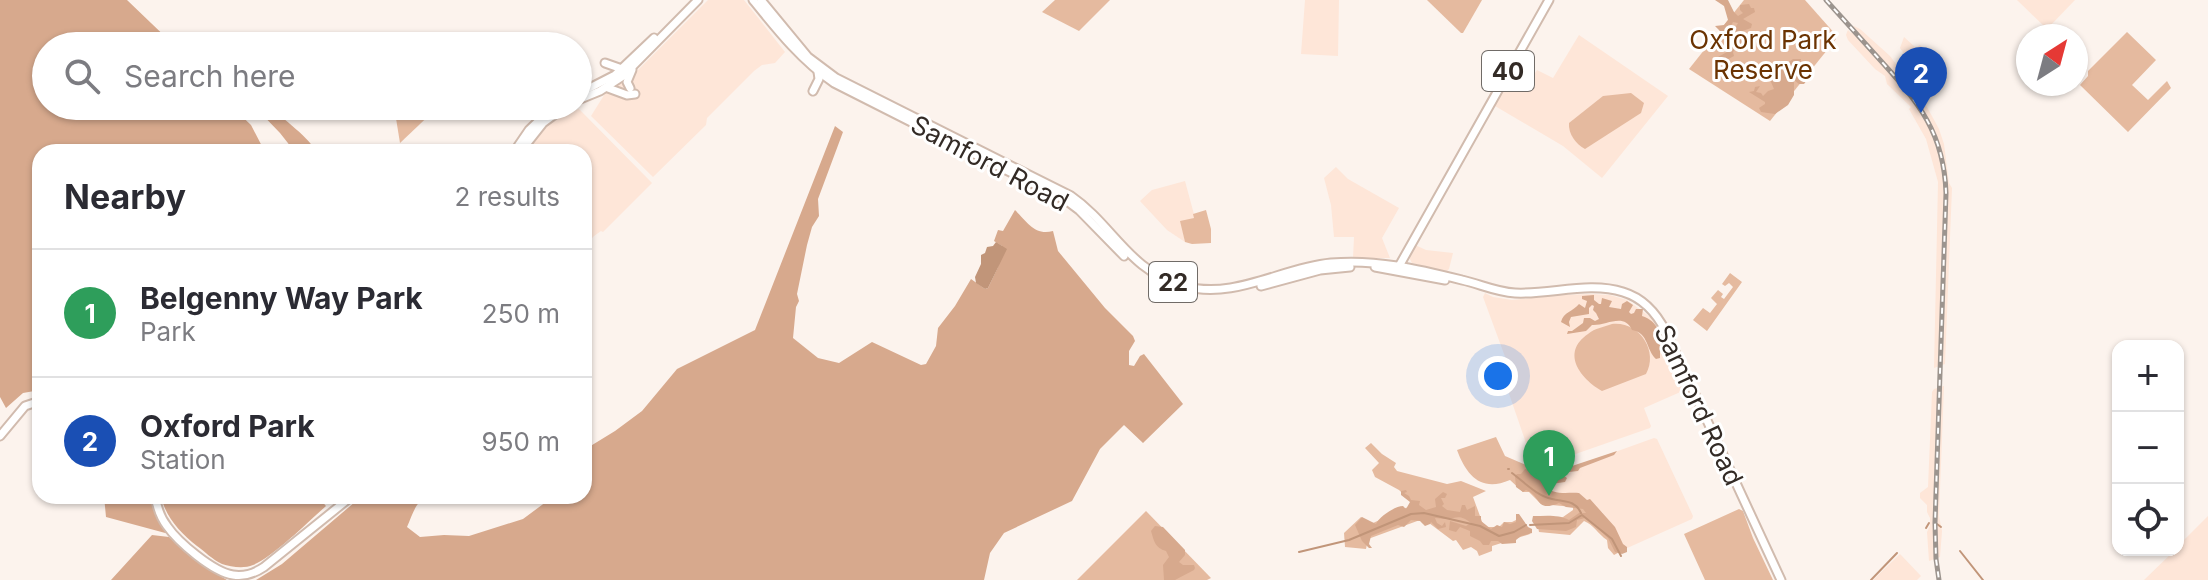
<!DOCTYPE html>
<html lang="en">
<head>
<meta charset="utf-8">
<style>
  :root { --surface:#fff; --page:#f2f2f3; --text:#2b2b33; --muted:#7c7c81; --line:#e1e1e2; --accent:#ea580c }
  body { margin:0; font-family:Inter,sans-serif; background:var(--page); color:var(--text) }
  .controls { position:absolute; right:24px; bottom:24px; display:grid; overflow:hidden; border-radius:16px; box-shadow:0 2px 6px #0004 }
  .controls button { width:72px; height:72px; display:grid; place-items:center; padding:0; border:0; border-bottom:2px solid var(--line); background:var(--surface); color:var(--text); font:40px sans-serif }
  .compass { position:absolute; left:2016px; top:24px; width:72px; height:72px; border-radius:50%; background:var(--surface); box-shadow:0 2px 6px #0004; rotate:36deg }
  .you { position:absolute; left:1498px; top:376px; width:28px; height:28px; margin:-20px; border:6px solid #fff; border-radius:50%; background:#1a73e8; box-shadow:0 0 0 12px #1a73e833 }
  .badge { display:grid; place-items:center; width:52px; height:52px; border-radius:50%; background:var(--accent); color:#fff; font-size:26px; font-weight:700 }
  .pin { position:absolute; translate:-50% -66px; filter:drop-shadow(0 2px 4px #0008) }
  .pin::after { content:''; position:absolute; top:42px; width:28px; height:24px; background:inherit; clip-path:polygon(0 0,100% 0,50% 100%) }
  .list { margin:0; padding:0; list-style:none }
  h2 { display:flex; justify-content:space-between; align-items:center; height:104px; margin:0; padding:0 32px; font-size:34px }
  h2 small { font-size:26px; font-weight:400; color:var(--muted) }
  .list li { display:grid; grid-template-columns:52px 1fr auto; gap:24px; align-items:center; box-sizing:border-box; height:128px; padding:0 32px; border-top:2px solid var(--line) }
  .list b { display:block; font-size:30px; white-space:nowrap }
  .list p { margin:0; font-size:26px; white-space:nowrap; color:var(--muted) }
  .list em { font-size:26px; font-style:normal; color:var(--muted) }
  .icon { flex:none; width:44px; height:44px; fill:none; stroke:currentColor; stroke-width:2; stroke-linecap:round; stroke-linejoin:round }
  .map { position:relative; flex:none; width:2208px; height:580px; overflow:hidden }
  .search { position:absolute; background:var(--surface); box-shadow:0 2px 6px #0004; left:32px; top:32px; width:560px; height:88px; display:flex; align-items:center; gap:20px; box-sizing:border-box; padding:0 28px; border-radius:44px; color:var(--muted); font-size:30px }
  .panel { position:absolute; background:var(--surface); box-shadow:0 2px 6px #0004; left:32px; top:144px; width:560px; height:360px; border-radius:24px }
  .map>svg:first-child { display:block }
  .built { fill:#fee6d8 }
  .green { fill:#e5ba9f }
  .forest { fill:#d7a98d }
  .water { fill:#c19579 }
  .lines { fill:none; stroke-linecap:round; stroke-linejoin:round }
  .stream { stroke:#c19579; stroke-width:2 }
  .primary-casing { stroke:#d1bbae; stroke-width:11 }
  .primary { stroke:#fff; stroke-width:7 }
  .rail-casing { stroke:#9c948e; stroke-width:5 }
  .rail { stroke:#fff; stroke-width:2; stroke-dasharray:6; stroke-linecap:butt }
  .labels { text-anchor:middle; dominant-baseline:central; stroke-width:6; stroke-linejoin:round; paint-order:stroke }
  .shield { fill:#fff; stroke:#706b67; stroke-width:2 }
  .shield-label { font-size:24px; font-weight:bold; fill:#332b26 }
  .park-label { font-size:26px; fill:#6b3302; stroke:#fff }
  .street-label { font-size:26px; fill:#332b26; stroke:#fff }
</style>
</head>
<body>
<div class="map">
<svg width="2208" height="580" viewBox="0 0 2208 580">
  <rect width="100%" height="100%" fill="#fcf3ed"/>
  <!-- built -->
  <g class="built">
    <path d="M708,0H744L785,52L775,63L762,65L754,71L707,118L706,125L653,177L591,116L606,92L626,77H631Z"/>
    <path d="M1305,0H1339L1338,56L1301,54Z"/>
    <path d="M2017,0H2075L2047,29Z"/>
    <path d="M1854,26L1860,29L1890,56L1913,87L1912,90L1920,102L1927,107L1939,129L1944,144L1949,183L1952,188L1945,364L1934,368L1938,182L1926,139L1909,109L1911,107L1887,84L1885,76L1875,69L1848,40L1846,35L1847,32L1848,30L1851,33L1855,30L1853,27Z"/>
    <path d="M1579,35L1668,96L1602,178L1563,146L1495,106L1519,64L1535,73L1537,70L1553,78Z"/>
    <path d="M1904,37L1916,48L1920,45L1930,55L1925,63L1930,71L1936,66L1946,77L1931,93L1900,48Z"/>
    <path d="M579,109L652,183L603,232L601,231L594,236L584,246V152H527L538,135L550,124L563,115Z"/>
    <path d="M1336,167L1348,179L1399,208L1382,238L1390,258H1353L1354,237H1334L1331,205L1324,178Z"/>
    <path d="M1185,181L1195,218L1181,222L1185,242L1167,230L1140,201L1152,190Z"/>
    <path d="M1415,245L1426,250L1453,253L1449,269L1446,272L1412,263L1409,257Z"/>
    <path d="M1485,293L1493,297L1512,300L1560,295L1592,294L1610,295L1627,300L1653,319L1676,365L1686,388L1685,390L1644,408L1651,426L1650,428L1544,465L1536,447L1527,446L1506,385L1514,381L1483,297Z"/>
    <path d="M1944,386L1939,516L1942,531L1940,557L1929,561L1927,532L1930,526V518L1927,512V505L1920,498V493L1928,487L1932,392L1934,389Z"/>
    <path d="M1654,438L1657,439L1693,516L1692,519L1625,549L1602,512L1545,493L1540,479Z"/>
    <path d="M2208,516V580H2144L2175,550H2178V546Z"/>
    <path d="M1900,554L1921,576L1917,580H1873Z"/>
  </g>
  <!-- green -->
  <g class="green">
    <path d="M1055,0H1110L1079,31L1042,12Z"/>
    <path d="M1427,0H1482L1463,33H1461Z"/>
    <path d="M1744,0H1805L1836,35V39L1770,121L1689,69Z"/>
    <path d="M2127,32L2156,60L2132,85L2148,100L2167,81L2171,88L2128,132L2080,85L2088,76V71Z"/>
    <path d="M1631,93L1644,103L1641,113L1585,149C1576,144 1568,134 1569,123L1603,96Z"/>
    <path d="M394,106H439L400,143Z"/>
    <path d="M1206,210L1211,229V243L1192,244L1185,242L1180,221L1194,218L1193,214Z"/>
    <path d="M1730,273L1742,282L1707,331L1693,320L1703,308L1710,313L1717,304L1711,298L1718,290L1723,294L1721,297L1724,299L1733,287L1729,283L1725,286L1722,284Z"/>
    <path d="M1612,324C1639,321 1659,351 1646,374L1602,391C1581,379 1560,353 1588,334C1595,328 1604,327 1612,324Z"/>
    <path d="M1496,437L1505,456L1535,469L1545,492L1585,500L1625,549L1614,555L1608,548L1607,540C1598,534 1594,525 1584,521L1570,535L1539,532L1538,527L1563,517L1573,510V507L1541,504L1529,492H1523L1510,480C1482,492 1467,477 1457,450Z"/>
    <path d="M1371,443L1382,454L1396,463L1394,467L1397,471L1447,484L1461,481L1486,491L1473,497L1484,527H1499L1504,522H1512L1520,518L1530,534L1492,546V551L1479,556L1477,551L1471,547L1463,550L1456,540L1453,541L1429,523L1420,520L1368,539L1366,549L1345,547L1344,533L1361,517L1371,524L1405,508L1416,506L1399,490L1375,477L1372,470L1379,463L1365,448Z"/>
    <path d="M1739,509L1743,511L1753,538L1773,580H1705L1684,534Z"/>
    <path d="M1146,511L1211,578L1207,580H1077Z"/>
  </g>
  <!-- forest -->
  <g class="forest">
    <path d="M0,0H127L175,46H46V106H231L251,125L265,152H40V390L23,393L6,408L0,397Z"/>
    <path d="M1715,0H1728L1734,12L1738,16L1743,13L1740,10V5L1749,4L1751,8H1754L1755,12L1743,19L1752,24L1751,28L1737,33L1738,36H1748L1750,39L1747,44L1738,46L1733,52L1734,56L1721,63L1718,61V57L1727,52L1729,39L1738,23L1733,22L1729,30L1722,33L1715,26L1724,25L1728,20L1724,6Z"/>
    <path d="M1793,59H1801L1800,65L1808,66L1806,72L1807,80L1804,84H1799L1794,80V95L1788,105L1775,114L1761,112L1759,108L1765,104V102L1749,92L1754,91L1755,87L1760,86L1756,92L1761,93L1763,96L1768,91L1774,89L1771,82V76Z"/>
    <path d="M254,106H269C281,117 312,140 316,152H295L280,133Z"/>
    <path d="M835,126L843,132L818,199L819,216L812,227L807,245L797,294L799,301L796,307L793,338L818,358L839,363L872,342L921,365L926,364L936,346L938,328L955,306L971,279L985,289L988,288L998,267L1002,246L994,241L998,230L1003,231L1015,210C1027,222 1035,236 1053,231L1058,251L1105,308L1133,336L1135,341L1129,351V365L1134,366L1140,356L1144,354L1183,404L1143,443L1124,425L1100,449L1072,501L1004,533L990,553L984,580H256L282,564L362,496H429C415,501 413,514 407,527L420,537L444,535L469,536L523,519L554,496H584V450L615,431L642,411L677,369L755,330Z"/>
    <path d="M1594,295V300L1599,304H1601L1602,298L1612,301L1609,307L1621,309L1622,304L1627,301L1633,305L1629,312L1631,314L1634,313L1636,309H1643L1642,316C1658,321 1661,335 1666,348L1660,352V358L1656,359C1646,350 1649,333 1632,330C1624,312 1606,326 1592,325L1586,331L1567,334L1568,331H1572L1583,323L1584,318H1590L1595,321L1599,319L1596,313L1593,310L1594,306L1592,305L1589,308V314L1571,317L1569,322L1570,327L1561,322C1563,312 1574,311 1579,304L1585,308L1587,301L1582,299V296Z"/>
    <path d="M1617,451L1614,455L1580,468L1578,471L1560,473L1567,478L1565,482L1544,485C1553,496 1566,492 1579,493L1587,500L1590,499L1615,527L1623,544L1627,547V552L1622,554L1615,552L1608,538L1591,522L1585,518L1577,520L1576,527L1566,531L1537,529L1532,521L1533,516C1545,516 1558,514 1569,520L1579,513H1586L1583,509L1566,507L1559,503C1535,513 1542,496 1526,490L1523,492L1516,487L1515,476L1517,474H1521L1525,469L1532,470L1542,476Z"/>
    <path d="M1406,490L1407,492L1404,493L1409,496L1411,500L1420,501L1419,505L1426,510L1436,507L1435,499L1443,492L1447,494L1445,498H1441L1444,504L1442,506L1447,510L1460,512L1462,505H1465L1467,510L1475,506V516H1481V521L1491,529L1497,525L1502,527L1504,522L1510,524L1516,522V514H1519L1528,527L1532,529V533L1521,536L1516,540V543L1502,544L1498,541H1491L1489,545H1483L1480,541L1470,536V531L1460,527L1456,532L1449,530L1450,521L1466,526L1471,523C1460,514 1457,518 1446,519C1442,519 1439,518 1435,518L1437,523L1442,526L1445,522L1446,527L1438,529L1431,522L1430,524L1425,526L1420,521L1411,520L1404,527L1398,525L1371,536L1369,544L1372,548H1369L1362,541L1355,525L1362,517L1376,524C1379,517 1395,506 1403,506L1406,509L1410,502L1401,495V491Z"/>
    <path d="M104,496H151L158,518L169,534L106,517Z"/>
    <path d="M161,496H317L326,506C308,522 273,557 253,565C244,569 231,567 222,564C213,560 204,551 197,546C180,533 165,516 161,496Z"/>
    <path d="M1155,526L1163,527L1185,550V555L1179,562L1183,565H1194L1195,568L1194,570L1175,580H1164L1163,565L1169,557L1166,551C1155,548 1154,541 1151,531Z"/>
    <path d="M152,535L169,537L207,568L227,580H111Z"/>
  </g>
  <!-- water -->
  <path class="water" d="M996,242L1007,249L988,288L985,289L976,283L975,277L981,264V255L985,253L987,247L993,246Z"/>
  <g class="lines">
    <!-- stream -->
    <g class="stream">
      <path d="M1508,469H1509"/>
      <path d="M1512,473C1524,482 1537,496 1552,499C1565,502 1575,500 1581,513"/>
      <path d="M1937,524L1941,527"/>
      <path d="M1530,525L1569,523L1582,515L1612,539L1621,556"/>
      <path d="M1926,528L1929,523"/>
      <path d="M1960,551L1983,580"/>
      <path d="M1299,552L1349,540L1411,514L1424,513L1480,526L1499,536L1514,532L1526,525"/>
      <path d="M1871,580L1897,553"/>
    </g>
    <defs>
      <g id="primary">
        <path d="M753,0C778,31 801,60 834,83L1067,201L1079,210L1124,256"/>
        <path d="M761,0L808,57L836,78L1071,196C1113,225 1129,271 1183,286C1236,300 1280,268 1331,263C1376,259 1418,269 1462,280C1480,284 1496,292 1515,293C1550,295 1589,281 1623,292C1643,298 1657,314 1666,332L1781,580"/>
        <path d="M605,63L622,69"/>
        <path d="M608,88L627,95L635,94"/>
        <path d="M630,88L627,82L632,70"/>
        <path d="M813,91L819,79L818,72"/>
        <path d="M578,94L615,75L654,38"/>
        <path d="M578,100L600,91L623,76L698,0"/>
        <path d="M514,152L529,130L554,106"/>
        <path d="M520,152L543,123L566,106"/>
        <path d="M1375,267L1445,280"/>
        <path d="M1398,268L1549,0"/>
        <path d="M1261,286L1320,270L1350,267"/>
        <path d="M0,436L25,406L40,401"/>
        <path d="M155,496C157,507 160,517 167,526C178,542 213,572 233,575C245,577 255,573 264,567L352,496"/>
      </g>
    </defs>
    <!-- primary casing -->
    <use href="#primary" class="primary-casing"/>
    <!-- primary -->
    <use href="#primary" class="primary"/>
    <defs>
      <path id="rail" d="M1826,0C1844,20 1863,41 1881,61C1919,103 1944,133 1946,193L1935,523L1936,559L1939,580"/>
    </defs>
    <!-- rail casing -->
    <use href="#rail" class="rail-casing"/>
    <!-- rail -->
    <use href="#rail" class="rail"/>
  </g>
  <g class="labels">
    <!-- shield labels -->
    <g class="shield">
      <rect x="1482" y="51" width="52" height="40" rx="6"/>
      <rect x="1149" y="262" width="48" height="40" rx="6"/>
    </g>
    <g class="shield-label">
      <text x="1508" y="71">40</text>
      <text x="1173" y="282">22</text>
    </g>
    <!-- park labels -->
    <g class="park-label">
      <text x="1763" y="39">Oxford Park<tspan x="1763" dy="30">Reserve</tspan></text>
    </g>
    <!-- street labels -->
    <g class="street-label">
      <text transform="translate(990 163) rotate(28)">Samford Road</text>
      <text transform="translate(1699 405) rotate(65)">Samford Road</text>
    </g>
  </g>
</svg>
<div class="controls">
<button>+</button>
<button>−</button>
<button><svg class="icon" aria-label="locate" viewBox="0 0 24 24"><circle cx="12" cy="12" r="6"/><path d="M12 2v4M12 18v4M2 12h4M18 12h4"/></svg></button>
</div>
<svg class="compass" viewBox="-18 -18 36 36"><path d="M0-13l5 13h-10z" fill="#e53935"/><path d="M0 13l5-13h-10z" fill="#7c7c81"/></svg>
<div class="you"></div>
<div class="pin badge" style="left:1549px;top:496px;background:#2e9e5b">1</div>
<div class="pin badge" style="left:1921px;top:113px;background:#1a4fb4">2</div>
<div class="search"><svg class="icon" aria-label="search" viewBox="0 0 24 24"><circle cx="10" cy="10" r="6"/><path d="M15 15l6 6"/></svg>Search here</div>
<section class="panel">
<h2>Nearby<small>2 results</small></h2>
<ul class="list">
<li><span class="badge" style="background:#2e9e5b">1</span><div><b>Belgenny Way Park</b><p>Park</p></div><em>250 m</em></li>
<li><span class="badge" style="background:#1a4fb4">2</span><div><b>Oxford Park</b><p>Station</p></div><em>950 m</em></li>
</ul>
</section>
</div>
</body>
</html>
